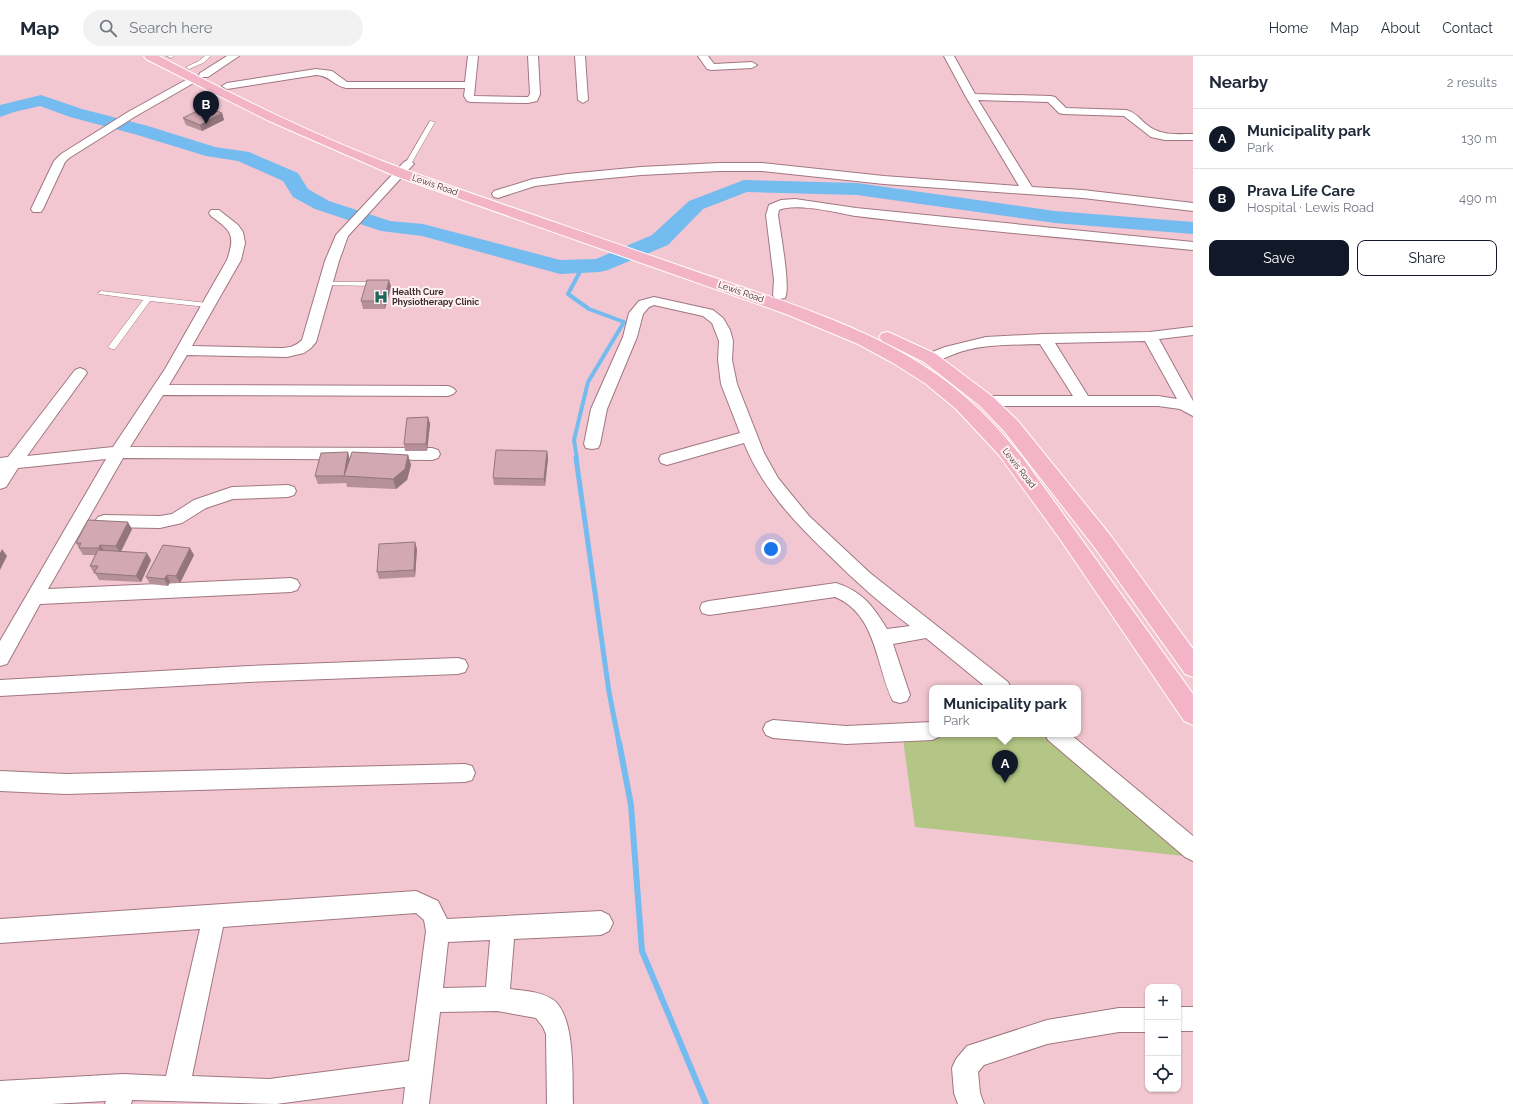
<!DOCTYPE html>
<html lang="en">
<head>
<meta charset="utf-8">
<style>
  :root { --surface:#fff; --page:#f2f2f3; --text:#1f2937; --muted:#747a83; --line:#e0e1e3; --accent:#111827 }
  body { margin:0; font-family:Raleway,sans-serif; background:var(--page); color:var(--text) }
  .controls { position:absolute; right:12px; bottom:12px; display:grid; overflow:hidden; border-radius:8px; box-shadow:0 1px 3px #0004 }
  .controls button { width:36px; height:36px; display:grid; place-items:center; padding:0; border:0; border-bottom:1px solid var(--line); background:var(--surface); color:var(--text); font:20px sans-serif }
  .you { position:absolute; left:771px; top:493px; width:14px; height:14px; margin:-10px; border:3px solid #fff; border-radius:50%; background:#1a73e8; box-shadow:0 0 0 6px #1a73e833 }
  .badge { display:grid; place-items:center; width:26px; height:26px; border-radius:50%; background:var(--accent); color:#fff; font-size:13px; font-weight:700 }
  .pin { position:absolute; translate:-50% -33px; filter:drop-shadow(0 1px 2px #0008) }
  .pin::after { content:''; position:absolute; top:21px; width:14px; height:12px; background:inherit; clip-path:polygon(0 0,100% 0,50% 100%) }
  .popup { position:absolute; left:929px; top:629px; width:152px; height:52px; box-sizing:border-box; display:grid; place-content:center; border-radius:8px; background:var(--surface); filter:drop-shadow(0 1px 3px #0005); font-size:13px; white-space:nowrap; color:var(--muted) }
  .popup b { font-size:15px; color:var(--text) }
  .popup::after { content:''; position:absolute; left:50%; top:100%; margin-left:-8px; border:8px solid transparent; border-top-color:var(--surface) }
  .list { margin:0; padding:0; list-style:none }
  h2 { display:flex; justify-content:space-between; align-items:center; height:52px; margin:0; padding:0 16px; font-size:17px }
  h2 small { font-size:13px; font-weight:400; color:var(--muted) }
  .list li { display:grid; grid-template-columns:26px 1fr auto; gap:12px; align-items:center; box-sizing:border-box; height:60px; padding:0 16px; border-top:1px solid var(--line) }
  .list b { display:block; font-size:15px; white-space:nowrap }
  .list p { margin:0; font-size:13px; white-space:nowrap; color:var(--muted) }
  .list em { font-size:13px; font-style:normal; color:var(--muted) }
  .actions { display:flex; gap:8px; padding:12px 16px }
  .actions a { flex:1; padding:9px 0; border:1px solid var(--accent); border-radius:8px; text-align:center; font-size:14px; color:var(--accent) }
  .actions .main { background:var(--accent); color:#fff }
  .icon { flex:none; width:22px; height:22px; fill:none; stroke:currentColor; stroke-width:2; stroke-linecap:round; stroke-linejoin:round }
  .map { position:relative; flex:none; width:1193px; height:1048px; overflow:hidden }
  header { display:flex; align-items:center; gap:24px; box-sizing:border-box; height:56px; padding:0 20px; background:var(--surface); border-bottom:1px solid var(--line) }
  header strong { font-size:19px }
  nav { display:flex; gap:22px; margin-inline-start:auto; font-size:14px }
  .search { width:280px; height:36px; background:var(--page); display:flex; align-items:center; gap:10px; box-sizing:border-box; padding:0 14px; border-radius:22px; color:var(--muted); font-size:15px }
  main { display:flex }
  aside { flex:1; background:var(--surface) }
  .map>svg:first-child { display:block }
  .green { fill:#b3c685 }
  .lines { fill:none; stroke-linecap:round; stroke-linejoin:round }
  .stream-far2 { stroke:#74bbef; stroke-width:4 }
  .stream-far1 { stroke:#74bbef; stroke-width:5 }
  .stream { stroke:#74bbef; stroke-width:6 }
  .river { fill:#74bbef; fill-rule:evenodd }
  .service-casing { stroke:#9f7781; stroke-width:1 }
  .minor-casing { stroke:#9f7781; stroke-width:2 }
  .primary-casing { stroke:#fff; stroke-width:2 }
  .service { fill:#fff; fill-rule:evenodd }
  .minor { fill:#fff; fill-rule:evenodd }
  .primary { fill:#f4b4c7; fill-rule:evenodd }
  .wall { fill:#b59099 }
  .shaded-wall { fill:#93767d }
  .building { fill:#d2a8b2; stroke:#93767d }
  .labels { text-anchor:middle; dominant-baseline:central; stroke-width:4; stroke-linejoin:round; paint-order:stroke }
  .far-street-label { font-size:9px; fill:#3f2e32; stroke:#fff1f4 }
  .far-poi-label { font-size:9px; font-weight:bold; fill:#3f2e32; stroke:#fff1f4; text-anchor:start }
</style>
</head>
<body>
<header>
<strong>Map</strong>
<div class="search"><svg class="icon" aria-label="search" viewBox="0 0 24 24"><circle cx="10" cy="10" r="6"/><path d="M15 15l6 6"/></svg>Search here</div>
<nav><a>Home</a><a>Map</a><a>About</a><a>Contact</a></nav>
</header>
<main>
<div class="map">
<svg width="1193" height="1048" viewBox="0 0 1193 1048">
  <rect width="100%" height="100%" fill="#f3c7d2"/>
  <!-- green -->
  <path class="green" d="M1012,678H1046L1184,800L915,771L903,683Z"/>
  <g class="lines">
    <!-- stream-far2 -->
    <path class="stream-far2" d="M577,403L574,384L588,326L624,266L589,253L568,238L583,210"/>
    <!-- stream-far1 -->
    <path class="stream-far1" d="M576,402L609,636L619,687"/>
    <!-- stream -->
    <path class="stream" d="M619,686L631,749L642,895L706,1048"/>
    <!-- river -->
    <path class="river" d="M41,39L82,53L148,70L215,91L249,96L298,117L308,133L329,145L390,165L423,168L560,204L596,203L652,179L689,145L744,124L857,127L1055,155L1193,166V178L1055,167L857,139L747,136L703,153L668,189L608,214L600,216L560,218L422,180L381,175L315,153L293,141L283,125L238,105L206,100L134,78L70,61L40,50L14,56L0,61V49Z"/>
    <defs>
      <g id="service">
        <path d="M167,0H174L171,2Z"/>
        <path d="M205,0H211L203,7L189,13L186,11L199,5Z"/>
        <path d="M430,65L435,66L411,108L406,109L405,108Z"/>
        <path d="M325,226H377L380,228L377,230L323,229L322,228Z"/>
        <path d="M101,235L207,247L210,249L207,251L150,245L115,293H112L108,291L143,244L99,238L98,237Z"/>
      </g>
      <g id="minor">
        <path d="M227,0H239L208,21H200L199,19L200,17Z"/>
        <path d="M468,0H478L474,40L528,41L530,38L528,0H538L540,38L537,45L528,47L471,46L467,45L464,40L465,32H346C332,29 331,20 316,19L227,33L222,30L227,27L316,13L332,15L347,26H465Z"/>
        <path d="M575,0H585L588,44L583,47L578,44Z"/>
        <path d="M698,0H708L714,8L752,6L757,9L752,12L711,14L707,13Z"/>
        <path d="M944,0H954L975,38L1051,40L1055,41L1066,52L1126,54C1135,56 1140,63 1147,69C1161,80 1176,78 1193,78V84H1165L1151,81L1124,60L1063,58L1059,57L1048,46L978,44L1032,131L1083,134L1193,147V155L1083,142L884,128L761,115H719L641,119L568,126L535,130L498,142L494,141L492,138L494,135L533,123L568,118L641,111L719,107H761L884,120L1019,130L966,41Z"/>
        <path d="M193,20L197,21L198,23L197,25L136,60L69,102L65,106L43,153L41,156H33L31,153L54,105L61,98L128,56Z"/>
        <path d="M408,104L412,106L414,108L412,110L348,180L339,205L316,286L311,292L304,297L287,301L187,299L169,329L448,330L453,332L456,335L453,338L448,340L163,339L130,391L432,392L438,394L440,398L438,402L432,404L123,402L48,533L291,522L297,524L300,529L297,534L291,536L40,548L7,608L0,610V585L106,403L18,412L6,431L0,433V402L8,401L75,314L80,312L85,314L87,317L27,400L113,391L165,313L227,204C236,178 231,175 211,160L209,157L211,154H219L238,169L243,176L245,187L241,204L192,290L278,292C288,292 295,291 302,284L325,205L336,179L404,106Z"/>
        <path d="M795,143L856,152L1193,186V194C1081,183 968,174 856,160C838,157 795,146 779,154L778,159C780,174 791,233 785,242L780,243L775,242L773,239L774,224L766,159L769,149L781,144Z"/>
        <path d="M654,241L713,254L723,262L730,274L733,285L732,304L737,328L764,397L778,422L809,460L870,517L1008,626L1011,632H987L926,582L893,588L910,639L907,645L900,647L893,645C876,611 877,558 835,541L709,559L702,557L700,552L702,547L709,545L836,527C863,536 873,550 887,573L910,570C881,548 855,525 830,500C795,467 762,432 744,387L667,409L661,407L659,403L661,399L740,377L721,328L718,304L719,285L712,267L703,260L654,249L649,251L643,258L637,281L607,353L600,388L598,392L592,393L586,392L584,388L591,353L623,281L629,257L639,245Z"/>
        <path d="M1191,271H1193V279L1159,283L1193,345V360L1180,353L1158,350H986L981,349L978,345L981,341L986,340H1073L1040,288C1014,289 988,288 963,295C951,298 937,308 925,305L923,302L925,299L945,291L986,281L1044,278L1150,276ZM1145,285L1177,343L1158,340H1088L1055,287Z"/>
        <path d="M288,429L294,431L296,435L294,439L288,441L233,443L206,452L182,467L160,472L104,471L98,469L95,465L98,461L104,459L160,460L172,458L194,444L232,431Z"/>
        <path d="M458,602L465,604L468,610L465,616L458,618L249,626L0,640V624L249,610Z"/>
        <path d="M773,664L846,670L932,666V678H941L939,681L932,684L846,688L773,682L766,679L763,673L766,667Z"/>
        <path d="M1045,678H1070L1193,780V805L1185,801L1048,684Z"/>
        <path d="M465,708L472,710L475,717L472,724L465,726L66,738L0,735V715L66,718Z"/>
        <path d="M416,835L438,845L447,863L601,855L609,859L613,867L609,875L601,879L514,883L510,933C524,935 539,935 552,943C576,958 572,1022 573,1048H547L546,978L543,971L536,962L497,955L440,956L429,1048H403L405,1031L276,1048L132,1044L131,1048H105L106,1045L51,1048H0V1025L123,1018L166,1020L200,873L0,887V863ZM416,857L424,864L426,875L409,1005L269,1023L192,1020L223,871ZM490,884L486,931L443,932L448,886Z"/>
        <rect x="1178" y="951" width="15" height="24"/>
        <path d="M1119,952H1148V976H1119L1047,988L984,1009L978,1016L980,1037L984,1048H958L954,1037L952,1012L956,1003L967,990L1047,964Z"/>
      </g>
      <g id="primary">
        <path d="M144,0H159C239,42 321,83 406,114C499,148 593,179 686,212C772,242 864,267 939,320C972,344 1000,373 1025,405L1193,638V669L1184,665L1060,483L999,399L956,353L926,328L893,307L858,288L786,258L395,120L269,65L146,3Z"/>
        <path d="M888,276L936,298L993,341L1018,365L1111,480L1193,593V621L1185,618L1095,492L1004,375L979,349L924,306L882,285L879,281L882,277Z"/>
      </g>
    </defs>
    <!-- service casing -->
    <use href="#service" class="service-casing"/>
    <!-- minor casing -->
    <use href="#minor" class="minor-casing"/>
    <!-- primary casing -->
    <use href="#primary" class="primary-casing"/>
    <!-- service -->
    <use href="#service" class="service"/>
    <!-- minor -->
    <use href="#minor" class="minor"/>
    <!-- primary -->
    <use href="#primary" class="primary"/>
  </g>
  <!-- wall -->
  <g class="wall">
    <path d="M222,57L224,64L202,75L186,69L183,62Z"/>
    <path d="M389,224L391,231L385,253H363L361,245Z"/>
    <path d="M428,361L430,368L427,395H405L404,388Z"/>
    <path d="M547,395L548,402L545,430L494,429L493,422Z"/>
    <path d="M408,399L411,409L407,424L396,433L347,431L346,426V427L318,428L315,420L350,403Z"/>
    <path d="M132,473L121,496L151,504L141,526L99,524L95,517H94L90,510L95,499H83L76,487Z"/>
    <path d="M417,493L415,521L379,523L377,516Z"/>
    <path d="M194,499L180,527L170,526L168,530L150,528L146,521Z"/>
  </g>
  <!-- shaded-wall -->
  <g class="shaded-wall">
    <path d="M222,57L224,64L202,75L200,69Z"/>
    <path d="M389,224L391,231L385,253L384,245Z"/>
    <path d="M428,361L430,368L427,395L426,388Z"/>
    <path d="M547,395L548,402L545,430L544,423Z"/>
    <path d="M348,396L350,404L344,420L346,427L344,420Z"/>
    <path d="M408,399L411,409L407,424L396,433L393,423Z"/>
    <path d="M128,466L132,473L120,497L116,490Z"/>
    <path d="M415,486L417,493L415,521L414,514Z"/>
    <path d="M100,489L105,496L103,500L99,492Z"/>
    <path d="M190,492L194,499L180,527L176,520Z"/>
    <path d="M2,493L7,500L0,514V497Z"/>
    <path d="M147,497L151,504L141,526L136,520Z"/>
    <path d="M167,519L170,526L168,530L164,523Z"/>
  </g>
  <!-- building -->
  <g class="building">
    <path d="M205,51L222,57L200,69L183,62Z"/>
    <path d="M367,224H389L384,245H361Z"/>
    <path d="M428,361L426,388H404L407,362Z"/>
    <path d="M496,394L547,395L544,423L493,422Z"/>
    <path d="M348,396L344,420H315L321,397Z"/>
    <path d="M352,396L408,399L405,413L393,423L344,420Z"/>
    <path d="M88,464L128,466L116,490L100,489L99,492H79L81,487H76Z"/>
    <path d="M415,486L414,514L377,516L379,488Z"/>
    <path d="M163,489L190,492L176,520L167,519L164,523L146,521Z"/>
    <path d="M98,494L147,497L136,520L94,517L98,510H90Z"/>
  </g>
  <!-- icons -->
  <defs>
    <symbol id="hospital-bare" viewBox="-9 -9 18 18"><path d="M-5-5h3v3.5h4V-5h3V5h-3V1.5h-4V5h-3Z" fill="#1f675d" stroke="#fff1f4" stroke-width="2.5" paint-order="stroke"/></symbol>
  </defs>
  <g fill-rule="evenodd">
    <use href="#hospital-bare" x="371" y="231" width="20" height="20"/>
  </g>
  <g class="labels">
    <!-- far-street labels -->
    <g class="far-street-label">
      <text transform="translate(435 129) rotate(19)">Lewis Road</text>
      <text transform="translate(741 236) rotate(19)">Lewis Road</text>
      <text transform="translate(1019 412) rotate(52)">Lewis Road</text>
    </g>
    <!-- far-poi labels -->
    <g class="far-poi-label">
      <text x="392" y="236">Health Cure<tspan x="392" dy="10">Physiotherapy Clinic</tspan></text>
    </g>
  </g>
</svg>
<div class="controls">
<button>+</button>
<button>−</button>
<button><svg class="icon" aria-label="locate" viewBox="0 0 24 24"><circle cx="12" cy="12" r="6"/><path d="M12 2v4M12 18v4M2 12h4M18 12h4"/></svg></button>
</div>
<div class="you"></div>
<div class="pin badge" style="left:1005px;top:727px">A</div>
<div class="popup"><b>Municipality park</b>Park</div>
<div class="pin badge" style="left:206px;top:68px">B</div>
</div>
<aside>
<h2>Nearby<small>2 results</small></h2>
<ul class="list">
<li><span class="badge">A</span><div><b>Municipality park</b><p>Park</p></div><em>130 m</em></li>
<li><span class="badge">B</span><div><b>Prava Life Care</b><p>Hospital · Lewis Road</p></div><em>490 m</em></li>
</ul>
<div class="actions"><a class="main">Save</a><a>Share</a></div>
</aside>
</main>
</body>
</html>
